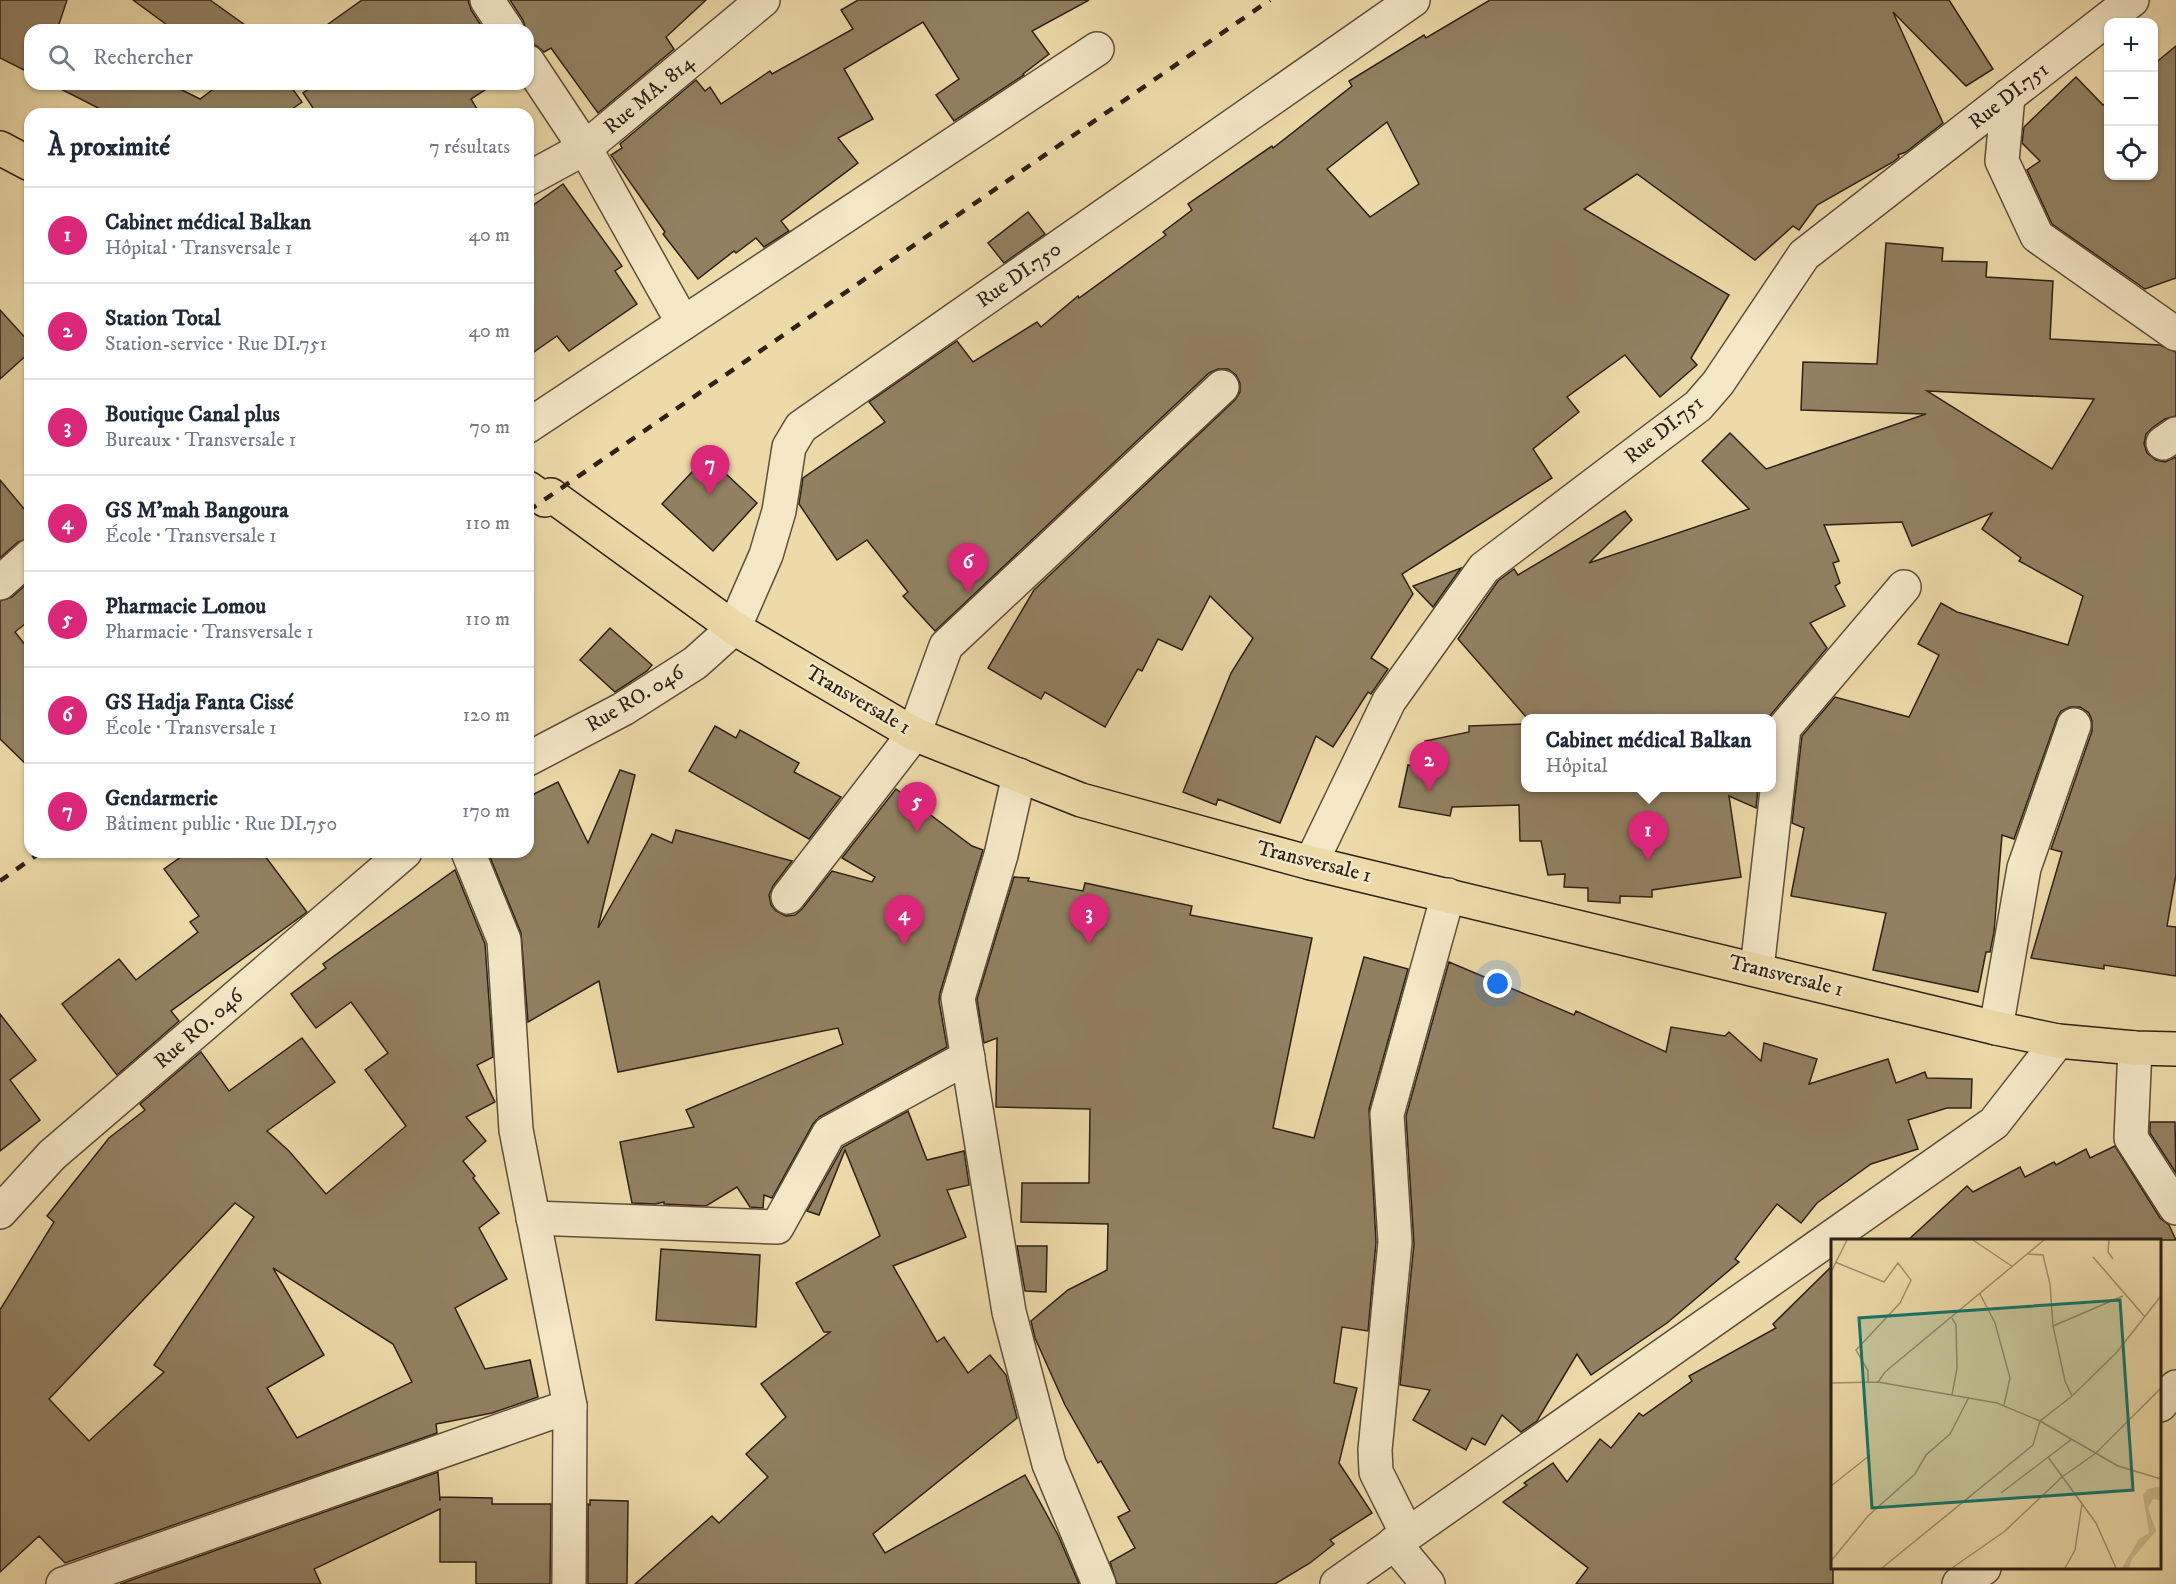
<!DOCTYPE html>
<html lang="fr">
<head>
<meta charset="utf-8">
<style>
  :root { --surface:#fff; --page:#f2f2f3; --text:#1f2937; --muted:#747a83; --line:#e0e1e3; --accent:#db2777 }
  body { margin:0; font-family:"IM FELL DW Pica",serif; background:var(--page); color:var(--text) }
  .controls { position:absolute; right:18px; top:18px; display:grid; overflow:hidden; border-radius:12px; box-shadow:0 2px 4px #0004 }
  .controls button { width:54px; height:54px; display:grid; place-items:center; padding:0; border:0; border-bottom:2px solid var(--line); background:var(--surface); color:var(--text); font:30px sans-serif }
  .you { position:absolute; left:1498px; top:984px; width:21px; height:21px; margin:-15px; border:4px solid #fff; border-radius:50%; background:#1a73e8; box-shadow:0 0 0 9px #1a73e833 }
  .badge { display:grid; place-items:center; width:39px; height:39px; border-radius:50%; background:var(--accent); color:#fff; font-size:20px; font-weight:700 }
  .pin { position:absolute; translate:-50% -50px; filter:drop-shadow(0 2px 3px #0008) }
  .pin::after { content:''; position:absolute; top:32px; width:21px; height:18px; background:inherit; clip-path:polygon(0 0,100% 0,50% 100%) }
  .popup { position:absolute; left:1521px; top:714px; width:255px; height:78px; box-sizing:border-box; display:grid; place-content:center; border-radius:12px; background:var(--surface); filter:drop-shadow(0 2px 4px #0005); font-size:20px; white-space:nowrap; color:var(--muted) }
  .popup b { font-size:22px; color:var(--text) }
  .popup::after { content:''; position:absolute; left:50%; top:100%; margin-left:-12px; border:12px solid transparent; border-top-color:var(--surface) }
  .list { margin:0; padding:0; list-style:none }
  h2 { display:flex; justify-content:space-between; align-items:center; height:78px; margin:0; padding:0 24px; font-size:26px }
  h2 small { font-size:20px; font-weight:400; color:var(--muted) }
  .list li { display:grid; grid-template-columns:39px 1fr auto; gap:18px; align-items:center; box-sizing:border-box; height:96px; padding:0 24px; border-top:2px solid var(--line) }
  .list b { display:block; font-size:22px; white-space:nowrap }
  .list p { margin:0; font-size:20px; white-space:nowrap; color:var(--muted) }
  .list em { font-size:20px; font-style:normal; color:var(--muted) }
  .icon { flex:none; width:33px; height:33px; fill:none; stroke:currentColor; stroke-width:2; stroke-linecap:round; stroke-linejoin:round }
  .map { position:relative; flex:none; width:2176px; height:1584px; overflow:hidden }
  .search { position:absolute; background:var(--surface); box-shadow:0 2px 4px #0004; left:24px; top:24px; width:510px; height:66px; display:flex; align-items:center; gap:15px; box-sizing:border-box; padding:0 21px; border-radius:18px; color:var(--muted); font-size:22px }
  .panel { position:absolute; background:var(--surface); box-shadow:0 2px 4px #0004; left:24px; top:108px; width:510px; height:750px; border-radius:18px }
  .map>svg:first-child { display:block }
  .building { fill:#918162; stroke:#2e2116; stroke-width:1.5; fill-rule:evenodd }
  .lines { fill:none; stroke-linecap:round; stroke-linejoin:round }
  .minor-casing { stroke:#5e4f3a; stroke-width:36 }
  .major-casing { stroke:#2e2116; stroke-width:36 }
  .minor { stroke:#f3e7c6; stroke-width:33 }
  .major { stroke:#ecdaa8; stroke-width:33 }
  .rail { stroke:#2e2116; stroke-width:4.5; stroke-dasharray:10 10; stroke-linecap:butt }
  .labels { text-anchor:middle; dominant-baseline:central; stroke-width:5; stroke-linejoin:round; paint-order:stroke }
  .street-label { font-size:21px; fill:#2e2116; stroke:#f3e7c6 }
  .inset-road { fill:none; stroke:#a0906e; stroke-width:1.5 }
  .view { fill:#0f766e; fill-opacity:0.15; stroke:#0f766e; stroke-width:3 }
  .inset-edge { fill:none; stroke:#2e2116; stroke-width:3 }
</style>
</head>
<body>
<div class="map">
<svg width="2176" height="1584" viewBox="0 0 2176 1584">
  <rect width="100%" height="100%" fill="#ecdaa8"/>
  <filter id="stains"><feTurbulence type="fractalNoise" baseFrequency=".00333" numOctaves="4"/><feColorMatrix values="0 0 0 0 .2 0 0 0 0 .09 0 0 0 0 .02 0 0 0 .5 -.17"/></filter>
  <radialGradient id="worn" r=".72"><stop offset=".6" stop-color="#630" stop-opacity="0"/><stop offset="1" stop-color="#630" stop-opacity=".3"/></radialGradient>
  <!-- building -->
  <g class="building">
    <path d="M0,0H67L58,27L64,30H30V73L0,58Z"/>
    <path d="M133,0H210L252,30H174Z"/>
    <path d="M362,0H468L471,10L484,30H320Z"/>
    <path d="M510,0H706L666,37L674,49L598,113L551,48L544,52L537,46L528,43V30H526L523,20Z"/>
    <path d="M858,0H1089L1032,31L1049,54L1023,74L1024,75L954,121L936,95L959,79L923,22L844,69L873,119L838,138L858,163L781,221L789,231L764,247L756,238L736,253L734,251L698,279L663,234L665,232L611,155L622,148L620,144L696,80L705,91L710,87L721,104L770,71L772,74L853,29L841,10Z"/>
    <path d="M1490,0H1949L1993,69L1966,86L1893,12L1943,123L1906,152L1898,155L1899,157L1893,162L1817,205L1799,230L1793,226L1755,260L1637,174L1584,209L1729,295L1691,358L1697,365L1660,397L1625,355L1567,397L1579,412L1533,449L1552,478L1402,574L1413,594L1371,658L1388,669L1371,694L1368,692L1333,747L1316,736L1280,823L1218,799L1216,805L1183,792L1231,673L1253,638L1210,596L1182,650L1158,639L1142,671L1138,669L1105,727L1045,692L1041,699L988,668L1034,590L1235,400L1240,392V383L1236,375L1228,369H1218L1209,373L935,631L903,596L908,592L867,540L837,560L799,504L803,478L885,422L869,402L957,341L973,362L1037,322L1041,327L1078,296L1079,298L1166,235L1163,232L1192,210L1188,204L1272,146L1273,148L1352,86L1349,81L1424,35L1426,38ZM1387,122L1419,184L1370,217L1327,169Z"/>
    <path d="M2176,46V278L2145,289L2052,224L2027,170L2040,161L2022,143L2024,127L2076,77L2103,105L2109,101V176H2154V64Z"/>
    <path d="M51,84H170L200,99L220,84H289L302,102L285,114H110Z"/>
    <path d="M316,84H494L471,99L480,114H317L303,93Z"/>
    <path d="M563,184L622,266L615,271L637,304L569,351L557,336L528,356V209Z"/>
    <path d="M1028,212L1045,234L1004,263L988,243Z"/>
    <path d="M1886,243L1943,248L1942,261L1987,262L1986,277L2053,281L2050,339L2160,345L2176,352V416L2165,419L2152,428L2146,434L2144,444L2147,453L2156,460L2165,462L2176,457V875L2167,926L2176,927V976L2104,965V969L2031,958L2062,852L2051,849L2092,731V721L2089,713L2080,707H2070L2061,711L2057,718L2014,839L2002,835L1994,932L1990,952H1986L1978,992L1873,970L1886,913L1791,896L1804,828L1792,823L1802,736L1835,697L1909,717L1939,655L1918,644L1941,603L1957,612L2068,645L2083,596L2019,561L2021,558L1982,529L1992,513L1912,546L1902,522L1824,525L1839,561L1833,563L1840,583L1835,586L1845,606L1810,623L1827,648L1768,718H1527L1458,639L1498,581L1514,569L1518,575L1625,511L1632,520L1589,563L1749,509L1702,461L1730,433L1766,469L1926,414L1801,410L1803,362L1877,364ZM1927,391L2094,399L2052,469Z"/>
    <path d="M0,310L30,343V352L0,379Z"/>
    <path d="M707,456L757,503L713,551L662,504Z"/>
    <path d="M0,480L30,516V538L18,542L0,558Z"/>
    <path d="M1461,568L1433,607L1413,586Z"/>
    <path d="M30,581V620L15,632L30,651V768L0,739V601L12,597Z"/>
    <path d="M610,628L652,665L647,671L615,692L580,660Z"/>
    <path d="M1525,724V788H1758L1756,808L1729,796L1741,877L1652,890V897L1620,896V903L1588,901V888L1564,887L1565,874L1548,875L1541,841H1520L1519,805L1452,807L1450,816L1399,807L1408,765L1428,769L1425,741L1469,732V726Z"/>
    <path d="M715,726L736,738L740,730L799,763L794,772L841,797L809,839L689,771Z"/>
    <path d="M620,770L635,775L598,928L652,834L672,843L676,830L792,861L773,886L769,895L771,905L776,911L786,916L795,915L802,909L832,871L872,882L875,877L842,858L896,789L972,846L983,850L940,993L939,1001L947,1047L819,1117L813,1124L772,1198L764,1195L763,1208L750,1207L737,1187L706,1206L664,1204V1202L655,1204L632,1203L620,1142L694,1127L686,1110L843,1044L838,1028L618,1072L599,981L528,1022L521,933L488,852H528V797L558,782L588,843Z"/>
    <path d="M188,852H262L307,912L171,1011L179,1021L117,1075L62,1004L119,959L136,980L198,932L190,922L199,916L164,869Z"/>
    <path d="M455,870L485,944L493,1057L477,1065L495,1102L466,1117L486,1141L463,1161L475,1176L473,1178L499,1213L479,1228L507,1279L455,1308L485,1369L530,1360L538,1397L492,1413L436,1424L437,1433L65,1563L39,1536L0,1572V1310L54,1222L47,1216L109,1138L145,1110L140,1104L201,1052L229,1091L302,1038L335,1082L267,1131L289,1151L326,1194L406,1126L365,1070L388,1053L351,1002L316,1028L291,994L326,968L323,964ZM235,1203L254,1217L154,1365L164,1372L89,1441L49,1399ZM273,1268L393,1344L412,1382L297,1438L267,1388L324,1355Z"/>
    <path d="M1014,877L1029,878L1028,881L1083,891L1085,883L1192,906L1190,915L1312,938L1273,1128L1314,1138L1364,957L1408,969L1369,1109L1376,1242L1368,1331L1342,1327L1334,1383L1357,1388L1339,1463L1372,1513L1330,1540L1334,1544L1310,1563L1275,1584H1117L1110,1562L1135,1548L1118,1517L1130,1511L1101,1461L1098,1463L1065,1405L1035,1338L1031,1321L1068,1290L1107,1270L1108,1224L1021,1222L1022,1183H1089L1090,1109L996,1107L997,1038L984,1043L977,999Z"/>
    <path d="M1449,962L1574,1015L1576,1011L1666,1052L1671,1027L1725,1036L1729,1032L1761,1061L1764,1043L1817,1059L1809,1084L1888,1059L1896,1083L1925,1072L1927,1078L1972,1079L1971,1108H1947L1908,1120L1918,1149L1871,1164L1817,1203L1801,1223L1777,1204L1735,1259L1739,1262L1667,1323L1591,1375L1577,1354L1537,1421L1521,1432L1502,1415L1485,1445L1472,1438L1466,1450L1413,1420L1430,1390L1400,1385L1414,1244L1406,1116Z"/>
    <path d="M0,1014L36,1060L10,1080L40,1120L0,1151Z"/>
    <path d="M908,1111L927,1160L964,1151L969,1185L947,1190L966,1237L893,1266L937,1342L944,1337L968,1373L990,1355L1006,1375L1017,1418L873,1534L885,1553L1025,1475L1058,1535L1079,1584H635L712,1516L719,1523L768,1477L746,1454L786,1417L761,1384L830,1332H824L796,1283L880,1236L845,1150L819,1215L807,1211L843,1147Z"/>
    <path d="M2150,1122H2175L2176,1173L2150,1133Z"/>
    <path d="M2115,1146L2160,1218L2169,1225L2176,1240H1908L1967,1186L1973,1192L2020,1167L2025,1177L2054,1162L2056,1165L2086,1149L2090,1158Z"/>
    <path d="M1017,1246H1047L1046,1292L1025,1291Z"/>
    <path d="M661,1249L760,1255L756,1327L656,1320Z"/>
    <path d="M1833,1265V1584H1576L1588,1568L1503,1502L1527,1485L1524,1483L1553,1463L1567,1482L1600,1439L1611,1448L1639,1413L1643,1416L1692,1381L1689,1376L1776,1328L1773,1324Z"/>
    <path d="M438,1472L440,1501V1497L492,1498V1504H551L550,1584H476V1562H440V1509L314,1569L321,1584H120Z"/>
    <path d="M590,1500L628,1501L627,1584H588V1504L590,1505Z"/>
  </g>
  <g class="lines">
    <defs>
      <g id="minor">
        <path d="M487,0L507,30"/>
        <path d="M528,62L585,148L683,323"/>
        <path d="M2008,96L2002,161L2037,236L2176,334"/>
        <path d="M528,179L585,148L763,0"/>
        <path d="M528,426L1097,49"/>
        <path d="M2163,443L2176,434"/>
        <path d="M0,583L30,556"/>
        <path d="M528,759L623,709L695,663L734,628L766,555L779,511L789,447L801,427L1413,0"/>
        <path d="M1019,775L1001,855L958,998L1009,1312L1049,1464L1099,1584"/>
        <path d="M468,852L504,940L516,1130L570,1406L569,1584"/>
        <path d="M1311,863L1389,701L1484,568L1698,406L1718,383L1804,255L2132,0"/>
        <path d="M788,897L914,734L946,646L1222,387"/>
        <path d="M1757,969L1784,728L1904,587"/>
        <path d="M1996,1028L2024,868L2074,725"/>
        <path d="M2135,1048L2131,1138L2176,1208"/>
        <path d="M0,1212L52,1155L405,852"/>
        <path d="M533,1218L777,1227L829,1133L968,1057"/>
        <path d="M2160,1405L2176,1387"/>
        <path d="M1407,1534L1376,1472L1375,1450L1395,1242L1387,1114L1448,895"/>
        <path d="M1394,1543L1428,1584"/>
        <path d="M63,1584L570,1406"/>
        <path d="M1337,1584L1994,1123L2058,1041"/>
        <path d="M1959,1584L1984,1568"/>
      </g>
      <g id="major">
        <path d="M0,148L30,164"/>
        <path d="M528,488L545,500L551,495L734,628L914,734L1081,800L1311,863L1996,1028L2058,1041L2135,1048L2176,1049"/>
      </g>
    </defs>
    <!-- minor casing -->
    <use href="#minor" class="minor-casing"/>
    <!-- major casing -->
    <use href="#major" class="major-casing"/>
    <!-- minor -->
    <use href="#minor" class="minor"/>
    <!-- major -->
    <use href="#major" class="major"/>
    <!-- rail -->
    <g class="rail">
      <path d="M528,511L1270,0"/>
      <path d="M0,881L41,852"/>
    </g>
  </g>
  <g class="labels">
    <!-- street labels -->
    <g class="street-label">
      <text transform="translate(649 95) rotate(-40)">Rue MA. 814</text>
      <text transform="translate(2009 96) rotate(-38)">Rue DI.751</text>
      <text transform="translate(1019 275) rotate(-35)">Rue DI.750</text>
      <text transform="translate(1664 430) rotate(-39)">Rue DI.751</text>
      <text transform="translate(635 699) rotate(-31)">Rue RO. 046</text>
      <text transform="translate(858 700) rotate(30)">Transversale 1</text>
      <text transform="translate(1314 862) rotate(14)">Transversale 1</text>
      <text transform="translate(1786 976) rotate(14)">Transversale 1</text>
      <text transform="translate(199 1029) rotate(-41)">Rue RO. 046</text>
    </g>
  </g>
  <!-- overview -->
  <g transform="translate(1831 1239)">
    <rect width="330" height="330" fill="#ecdaa8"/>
    <path d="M330,247V262L322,260L317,269L325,292L301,320L298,329H291L308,300L318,294L312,256L317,250Z" fill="#ccbb8f"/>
    <path class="inset-road" d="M142,1L182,28M278,1L277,13L282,20M197,15L212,16L219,45L222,87L234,142L241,157M262,18L314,78M4,23L53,43L67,24L80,41L69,64L25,111L37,132V143M0,33L16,1M149,55L164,84L179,139L173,166M121,79L125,86L126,129L121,156M222,87L292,57M47,143L54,133L213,1M0,144L47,143L166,164L209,182L287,227L330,240M217,218L265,284L285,329M0,247L39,216M170,254L241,200M0,322L37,277L84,235L95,216L119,195L138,158M51,329L202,206L209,182L241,157L286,113L330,57M121,329L174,292L231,238L265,214L330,149M234,329L244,311L251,265"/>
    <path class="view" d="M289,61L302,251L41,269L28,79Z"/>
    <rect width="330" height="330" class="inset-edge"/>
  </g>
  <rect width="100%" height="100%" filter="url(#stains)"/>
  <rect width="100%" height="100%" fill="url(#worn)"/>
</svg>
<div class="controls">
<button>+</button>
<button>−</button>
<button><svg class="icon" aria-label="locate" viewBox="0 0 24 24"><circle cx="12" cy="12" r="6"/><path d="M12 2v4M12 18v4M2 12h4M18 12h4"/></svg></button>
</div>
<div class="you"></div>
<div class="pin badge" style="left:1648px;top:861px">1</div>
<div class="popup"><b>Cabinet médical Balkan</b>Hôpital</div>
<div class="pin badge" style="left:1429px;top:791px">2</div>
<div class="pin badge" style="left:1089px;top:944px">3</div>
<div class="pin badge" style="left:904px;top:945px">4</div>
<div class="pin badge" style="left:917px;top:832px">5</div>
<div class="pin badge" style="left:968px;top:593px">6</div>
<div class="pin badge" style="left:710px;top:495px">7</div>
<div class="search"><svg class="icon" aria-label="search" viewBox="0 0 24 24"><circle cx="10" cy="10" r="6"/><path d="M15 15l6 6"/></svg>Rechercher</div>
<section class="panel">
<h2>À proximité<small>7 résultats</small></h2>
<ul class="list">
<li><span class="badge">1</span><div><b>Cabinet médical Balkan</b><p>Hôpital · Transversale 1</p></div><em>40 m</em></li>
<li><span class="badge">2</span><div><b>Station Total</b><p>Station-service · Rue DI.751</p></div><em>40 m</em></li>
<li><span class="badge">3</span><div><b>Boutique Canal plus</b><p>Bureaux · Transversale 1</p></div><em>70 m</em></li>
<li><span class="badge">4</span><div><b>GS M'mah Bangoura</b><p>École · Transversale 1</p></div><em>110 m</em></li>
<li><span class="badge">5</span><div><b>Pharmacie Lomou</b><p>Pharmacie · Transversale 1</p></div><em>110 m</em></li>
<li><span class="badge">6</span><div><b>GS Hadja Fanta Cissé</b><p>École · Transversale 1</p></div><em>120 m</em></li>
<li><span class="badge">7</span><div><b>Gendarmerie</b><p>Bâtiment public · Rue DI.750</p></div><em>170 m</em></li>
</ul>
</section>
</div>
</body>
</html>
